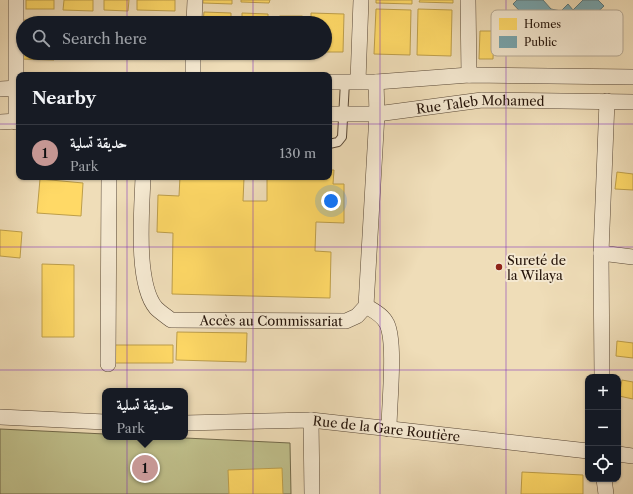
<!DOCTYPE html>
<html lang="en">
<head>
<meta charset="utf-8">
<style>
  :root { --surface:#171b24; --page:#20242c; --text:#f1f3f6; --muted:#9ea1a6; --line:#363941; --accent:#c59692 }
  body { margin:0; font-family:"Libre Caslon Text",Amiri,serif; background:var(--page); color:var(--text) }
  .controls { position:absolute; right:12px; bottom:12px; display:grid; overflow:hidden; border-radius:8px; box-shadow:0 1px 3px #0004 }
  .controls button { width:36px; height:36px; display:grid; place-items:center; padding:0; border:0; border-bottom:1px solid var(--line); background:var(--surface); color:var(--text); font:20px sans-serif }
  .you { position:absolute; left:331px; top:201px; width:14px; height:14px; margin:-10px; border:3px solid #fff; border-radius:50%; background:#1a73e8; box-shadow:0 0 0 6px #1a73e833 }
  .badge { display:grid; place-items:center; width:26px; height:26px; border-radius:50%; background:var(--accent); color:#111; font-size:13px; font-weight:700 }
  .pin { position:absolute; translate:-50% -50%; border:2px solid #fff; box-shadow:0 1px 4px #0006 }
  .popup { position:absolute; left:102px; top:388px; width:86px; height:52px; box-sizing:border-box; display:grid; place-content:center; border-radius:8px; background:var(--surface); filter:drop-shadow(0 1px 3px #0005); font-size:13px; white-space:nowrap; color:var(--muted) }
  .popup b { font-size:15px; color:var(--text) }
  .popup::after { content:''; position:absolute; left:50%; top:100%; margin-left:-8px; border:8px solid transparent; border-top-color:var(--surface) }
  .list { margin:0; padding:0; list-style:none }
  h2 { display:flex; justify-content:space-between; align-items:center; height:52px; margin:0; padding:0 16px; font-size:17px }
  h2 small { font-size:13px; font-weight:400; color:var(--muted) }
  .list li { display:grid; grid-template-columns:26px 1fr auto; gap:12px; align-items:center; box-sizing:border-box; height:56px; padding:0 16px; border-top:1px solid var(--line) }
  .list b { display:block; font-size:15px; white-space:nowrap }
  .list p { margin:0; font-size:13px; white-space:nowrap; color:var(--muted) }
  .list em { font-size:13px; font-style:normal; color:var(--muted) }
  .icon { flex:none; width:22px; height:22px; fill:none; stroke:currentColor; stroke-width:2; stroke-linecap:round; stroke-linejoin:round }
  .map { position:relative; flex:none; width:633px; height:494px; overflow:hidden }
  .search { position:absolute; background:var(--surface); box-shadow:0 1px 3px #0004; left:16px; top:16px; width:316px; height:44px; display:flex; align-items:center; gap:10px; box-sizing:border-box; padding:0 14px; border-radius:22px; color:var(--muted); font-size:15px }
  .panel { position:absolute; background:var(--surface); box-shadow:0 1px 3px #0004; left:16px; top:72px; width:316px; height:108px; border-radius:8px }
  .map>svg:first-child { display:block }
  .green { fill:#bfbf8b; stroke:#72694a }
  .homes { fill:#ffd966; stroke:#bd9e4a }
  .public { fill:#76a5af; stroke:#5d797d }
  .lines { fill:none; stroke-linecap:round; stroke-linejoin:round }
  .lane-casing { stroke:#574635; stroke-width:10 }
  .street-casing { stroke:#574635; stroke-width:16 }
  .lane { stroke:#f5e9d1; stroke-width:8 }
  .street { stroke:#f5e9d1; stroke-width:15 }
  .grid { fill:none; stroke:#7b2cbf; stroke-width:1; stroke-opacity:0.55 }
  .poi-dot { fill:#8f2418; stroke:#f5e9d1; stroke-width:1.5 }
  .labels { text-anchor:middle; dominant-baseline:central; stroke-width:4; stroke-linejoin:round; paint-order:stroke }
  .street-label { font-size:13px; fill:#241309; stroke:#f5e9d1 }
  .poi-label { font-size:13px; fill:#241309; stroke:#f5e9d1; text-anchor:start }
  .key { fill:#f5e9d1; stroke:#b6a995; stroke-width:1 }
  .key-label { font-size:11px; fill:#241309 }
</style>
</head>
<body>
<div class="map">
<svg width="633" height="494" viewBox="0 0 633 494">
  <rect width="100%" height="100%" fill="#efddb8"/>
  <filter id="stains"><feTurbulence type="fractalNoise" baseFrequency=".005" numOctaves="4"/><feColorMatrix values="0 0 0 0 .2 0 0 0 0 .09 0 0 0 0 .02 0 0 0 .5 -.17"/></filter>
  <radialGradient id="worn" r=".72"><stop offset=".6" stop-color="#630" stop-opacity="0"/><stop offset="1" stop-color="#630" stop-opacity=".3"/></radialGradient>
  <!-- green -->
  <path class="green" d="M0,429L105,434V437H164L290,443L291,494H0Z"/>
  <!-- homes -->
  <g class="homes">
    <rect x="26" y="0" width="28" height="9"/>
    <path d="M64,0H93V11L63,10Z"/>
    <path d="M104,0H129L128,11L104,10Z"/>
    <path d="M137,0H175V11L137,10Z"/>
    <path d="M203,0H232V4L203,3Z"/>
    <path d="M241,0H270L269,3L241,2Z"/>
    <path d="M376,0H412V4L376,3Z"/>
    <path d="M420,0H453V3L419,2Z"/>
    <path d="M376,9L411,10L410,55L374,54Z"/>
    <path d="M418,9L452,10L451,56L417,55Z"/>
    <path d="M204,12L231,13V23H203Z"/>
    <path d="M242,13L268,14V23H242Z"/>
    <path d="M311,13L344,14L343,52H325V23H311Z"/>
    <rect x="280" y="16" width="22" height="7"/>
    <path d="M139,18L172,19L171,23H139Z"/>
    <path d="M22,20L55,21V23H23V53H54V60L21,59Z"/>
    <path d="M100,20L128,21V23H99Z"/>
    <path d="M480,31H494L493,59H479Z"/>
    <path d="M64,53H91V59L64,58Z"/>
    <path d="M99,53H128V58L99,57Z"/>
    <path d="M138,53H171V57L138,56Z"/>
    <path d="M329,170H334L333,184H344V223L316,222L315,251L331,252L330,298L172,294L173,233L157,232L158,195L179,196L180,177L244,178L243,201H267V177H329Z"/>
    <path d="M617,172L633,174V190L615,189Z"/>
    <path d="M40,179L83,183L81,216L37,213Z"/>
    <path d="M0,230L22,232L20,258L0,256Z"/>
    <path d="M42,264L74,265V337H42Z"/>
    <path d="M177,332L247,333L246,362L176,360Z"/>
    <path d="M617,341L633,343V358L616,356Z"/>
    <path d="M114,345H173V363H113Z"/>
    <path d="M622,380L633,382V399L619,396Z"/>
    <path d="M282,468L283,494H229L228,470Z"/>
    <path d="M522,472L583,475V494H521Z"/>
  </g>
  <!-- public -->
  <path class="public" d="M517,0H543L551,9L561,11L568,4L573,10L583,0H598L604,6L587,22L591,27L584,35V46L579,49L573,43L568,53L549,55V51L540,44L536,48L530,43V22L513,4Z"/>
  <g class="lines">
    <defs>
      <path id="lane" d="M329,144L338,142L342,137L345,82"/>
      <g id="street">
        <path d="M468,0L469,75"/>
        <path d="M194,23L195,0"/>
        <path d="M193,75V53"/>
        <path d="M358,81L361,0"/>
        <path d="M329,82H376L469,75L633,77"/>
        <path d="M0,89L19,88"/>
        <path id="s1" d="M329,114H377L482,100L633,102"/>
        <path d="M0,122L19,121"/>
        <path d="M16,122V0"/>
        <path id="s2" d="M143,177C142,209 135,283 156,308C160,312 166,316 171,320L346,321L357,316L366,306L377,114L376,82"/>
        <path d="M601,253L633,257"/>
        <path d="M366,306C374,311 383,315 387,324C396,343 389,405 389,429"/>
        <path d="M108,364L109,177"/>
        <path d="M602,377L601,253L607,101"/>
        <path d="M0,417L105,422"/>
        <path d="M311,420L312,494"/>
        <path id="s3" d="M185,423L311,420L588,451"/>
        <path d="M618,454L633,456"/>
        <path d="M604,479L606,494"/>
      </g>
    </defs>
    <!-- lane casing -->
    <use href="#lane" class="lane-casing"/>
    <!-- street casing -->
    <use href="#street" class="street-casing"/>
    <!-- lane -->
    <use href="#lane" class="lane"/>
    <!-- street -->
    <use href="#street" class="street"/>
  </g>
  <!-- grid -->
  <path class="grid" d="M127,0V23M253,0V23M380,0V494M506,0V494M127,53V75M253,53V75M0,124H19M329,124H633M127,177V494M253,177V494M0,247H633M0,370H633"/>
  <!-- markers -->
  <circle class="poi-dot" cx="499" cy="267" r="4"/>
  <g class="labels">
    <!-- street labels -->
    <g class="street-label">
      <text stroke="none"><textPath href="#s1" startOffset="152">Rue Taleb Mohamed</textPath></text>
      <text stroke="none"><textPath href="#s2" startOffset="253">Accès au Commissariat</textPath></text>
      <text stroke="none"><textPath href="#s3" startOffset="202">Rue de la Gare Routière</textPath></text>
    </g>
    <!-- poi labels -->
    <g class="poi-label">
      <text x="507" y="260">Sureté de<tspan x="507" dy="15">la Wilaya</tspan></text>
    </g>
  </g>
  <!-- legend -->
  <rect x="491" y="10" width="132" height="46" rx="6" class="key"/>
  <rect x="499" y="18" width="18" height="12" fill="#ffd966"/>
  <rect x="499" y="36" width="18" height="12" fill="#76a5af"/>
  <g class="key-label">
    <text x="524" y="28">Homes</text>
    <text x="524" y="46">Public</text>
  </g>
  <rect width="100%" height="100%" filter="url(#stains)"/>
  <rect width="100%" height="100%" fill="url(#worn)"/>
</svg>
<div class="controls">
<button>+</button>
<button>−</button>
<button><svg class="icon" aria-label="locate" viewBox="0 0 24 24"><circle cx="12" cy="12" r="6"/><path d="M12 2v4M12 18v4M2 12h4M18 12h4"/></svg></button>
</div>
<div class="you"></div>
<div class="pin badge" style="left:145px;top:468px">1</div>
<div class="popup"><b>حديقة تسلية</b>Park</div>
<div class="search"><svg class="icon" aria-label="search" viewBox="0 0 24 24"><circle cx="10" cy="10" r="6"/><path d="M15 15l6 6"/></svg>Search here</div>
<section class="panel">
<h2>Nearby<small></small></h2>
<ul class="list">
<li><span class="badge">1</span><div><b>حديقة تسلية</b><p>Park</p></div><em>130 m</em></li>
</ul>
</section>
</div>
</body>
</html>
